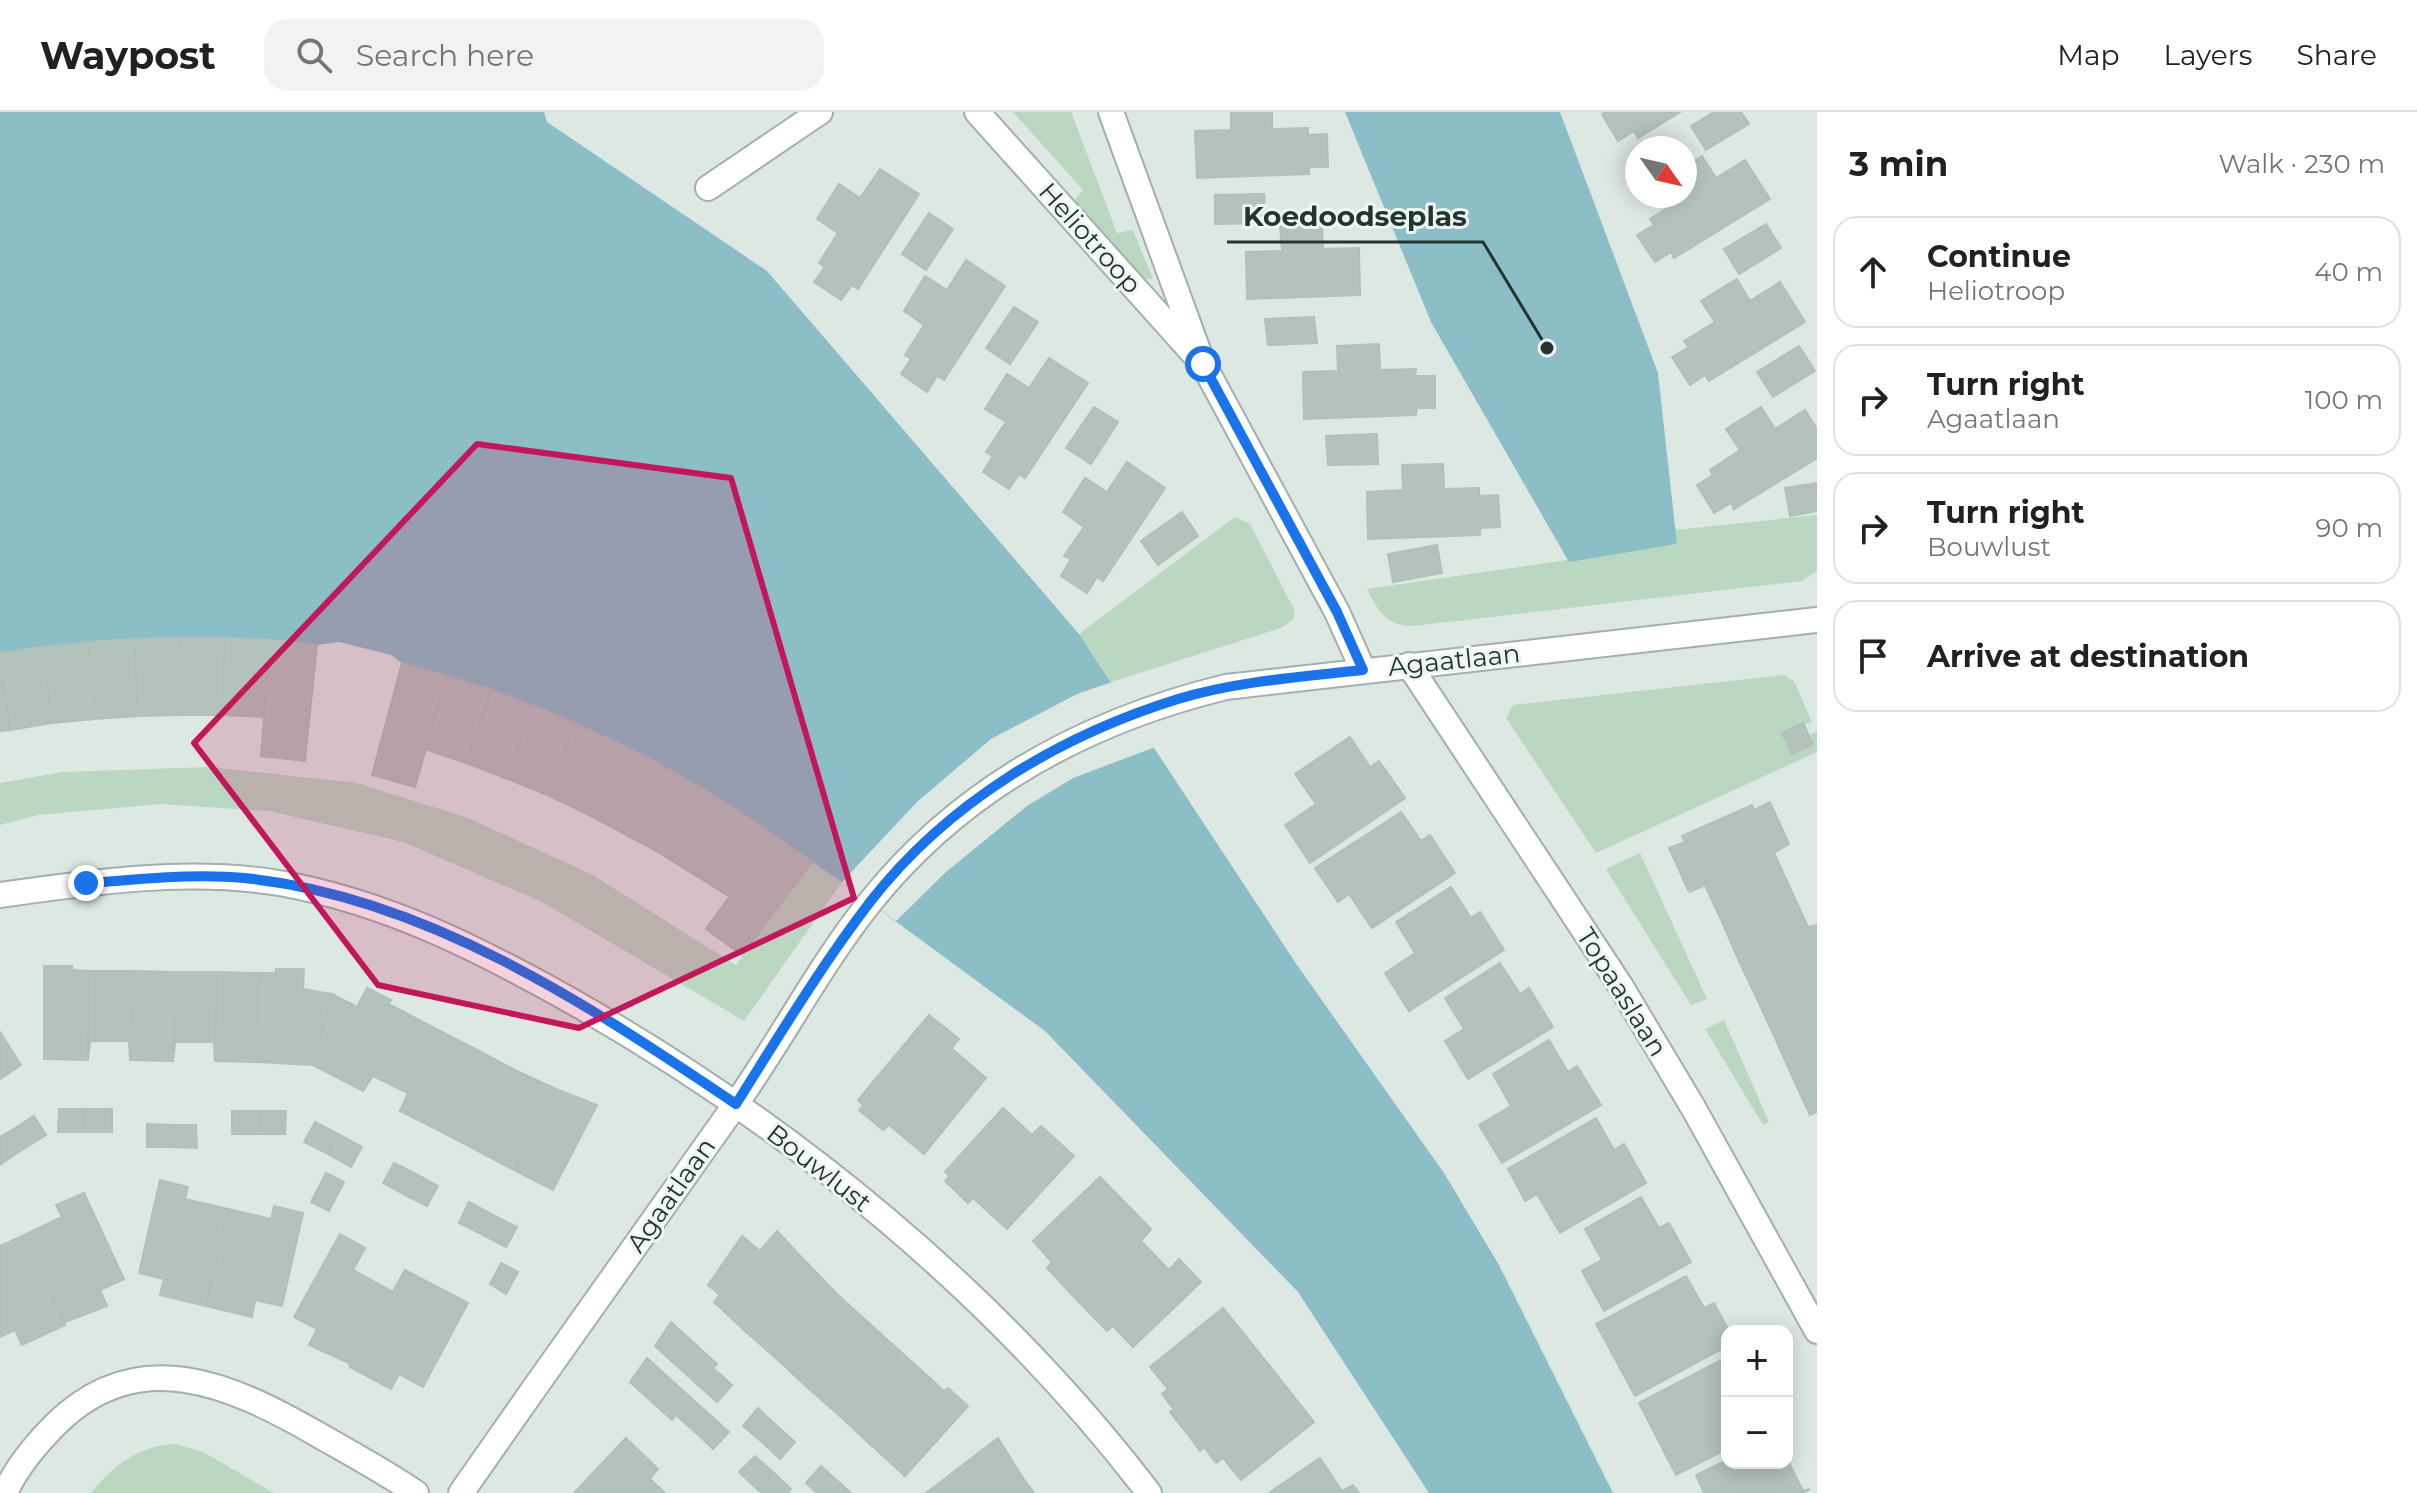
<!DOCTYPE html>
<html lang="en">
<head>
<meta charset="utf-8">
<style>
  :root { --surface:#fff; --page:#f2f2f2; --text:#202124; --muted:#757577; --line:#e0e0e0 }
  body { margin:0; font-family:Montserrat,sans-serif; background:var(--page); color:var(--text) }
  .controls { position:absolute; right:24px; bottom:24px; display:grid; overflow:hidden; border-radius:16px; box-shadow:0 4px 20px #0003 }
  .controls button { width:72px; height:72px; display:grid; place-items:center; padding:0; border:0; border-bottom:2px solid var(--line); background:var(--surface); color:var(--text); font:40px sans-serif }
  .compass { position:absolute; left:1625px; top:24px; width:72px; height:72px; border-radius:50%; background:var(--surface); box-shadow:0 4px 20px #0003; rotate:124deg }
  .stop { position:absolute; width:24px; height:24px; margin:-18px; border:6px solid #1a73e8; border-radius:50%; background:#fff }
  .stop.end { background:#1a73e8; border-color:#fff; box-shadow:0 2px 8px #0008 }
  .list { margin:0; padding:0; list-style:none }
  h2 { display:flex; justify-content:space-between; align-items:center; height:104px; margin:0; padding:0 32px; font-size:34px }
  h2 small { font-size:26px; font-weight:400; color:var(--muted) }
  .list li { display:grid; grid-template-columns:52px 1fr auto; gap:24px; align-items:center; box-sizing:border-box; height:112px; margin:0 16px 16px; padding:0 16px; border:2px solid var(--line); border-radius:24px }
  .list b { display:block; font-size:30px; white-space:nowrap }
  .list p { margin:0; font-size:26px; white-space:nowrap; color:var(--muted) }
  .list em { font-size:26px; font-style:normal; color:var(--muted) }
  .icon { flex:none; width:44px; height:44px; fill:none; stroke:currentColor; stroke-width:2; stroke-linecap:round; stroke-linejoin:round }
  .map { position:relative; flex:none; width:1817px; height:1381px; overflow:hidden }
  header { display:flex; align-items:center; gap:48px; box-sizing:border-box; height:112px; padding:0 40px; background:var(--surface); border-bottom:2px solid var(--line) }
  header strong { font-size:38px }
  nav { display:flex; gap:44px; margin-inline-start:auto; font-size:28px }
  .search { width:560px; height:72px; background:var(--page); display:flex; align-items:center; gap:20px; box-sizing:border-box; padding:0 28px; border-radius:24px; color:var(--muted); font-size:30px }
  main { display:flex }
  aside { flex:1; background:var(--surface) }
  .map>svg:first-child { display:block }
  .green { fill:#bad7c1 }
  .water { fill:#8cbec7 }
  .pier { fill:#dee8e3 }
  .building { fill:#b4c2bc; stroke:#b2c0ba; stroke-width:2 }
  .lines { fill:none; stroke-linecap:round; stroke-linejoin:round }
  .minor-casing { stroke:#a2afaa; stroke-width:28 }
  .minor { stroke:#fff; stroke-width:24 }
  .route { stroke:#1a73e8; stroke-width:10 }
  .marked { fill:#c2185b; fill-opacity:0.2; stroke:#c2185b; stroke-width:6; stroke-linejoin:round }
  .labels { text-anchor:middle; dominant-baseline:central; stroke-width:6; stroke-linejoin:round; paint-order:stroke }
  .street-label { font-size:26px; fill:#223530; stroke:#eef5f2 }
  .leader { fill:none; stroke:#223530; stroke-width:3 }
  .callout-dot { fill:#223530; stroke:#eef5f2; stroke-width:3 }
  .callout-label { font-size:28px; text-anchor:middle; font-weight:bold; fill:#223530; stroke:#eef5f2; stroke-width:6; stroke-linejoin:round; paint-order:stroke }
</style>
</head>
<body>
<header>
<strong>Waypost</strong>
<div class="search"><svg class="icon" aria-label="search" viewBox="0 0 24 24"><circle cx="10" cy="10" r="6"/><path d="M15 15l6 6"/></svg>Search here</div>
<nav><a>Map</a><a>Layers</a><a>Share</a></nav>
</header>
<main>
<div class="map">
<svg width="1817" height="1381" viewBox="0 0 1817 1381">
  <rect width="100%" height="100%" fill="#dee8e3"/>
  <!-- green -->
  <g class="green">
    <path d="M1013,0H1071L1117,121L1133,118L1153,167H1143L1074,89L1083,78Z"/>
    <path d="M1817,403V459L1802,469L1413,514C1385,513 1379,500 1367,477L1677,432L1675,418Z"/>
    <path d="M1235,405L1250,412L1294,497V507L1281,516L1111,570L1079,522Z"/>
    <path d="M1784,563L1794,569L1812,610L1781,621L1792,642L1813,632L1809,623L1817,619V640L1596,741L1506,606L1513,593Z"/>
    <path d="M209,655L357,671L468,706L591,762L736,853L812,750L842,770L744,909L542,790L403,730L269,699L161,692L38,703L0,713V671L63,660Z"/>
    <path d="M1640,741L1707,887L1691,893L1606,757Z"/>
    <path d="M1724,908L1769,1010L1763,1013L1705,917Z"/>
    <path d="M176,1332L203,1340L274,1381H91C113,1353 140,1333 176,1332Z"/>
  </g>
  <!-- water -->
  <g class="water">
    <path d="M0,0H544L547,10L767,159L1079,522L1297,853L1444,1061L1499,1153L1613,1381H1429L1298,1180L1045,919L842,770L698,674L617,631L534,594L402,551L391,543L339,530L317,533L225,526L134,527L0,541Z"/>
    <path d="M1345,0H1560L1658,261L1677,432L1569,450L1431,210Z"/>
  </g>
  <!-- pier -->
  <path class="pier" d="M1115,569L1158,634L1073,666L1027,694L946,760L896,809L842,770L917,690L991,627L1077,582Z"/>
  <!-- building -->
  <g class="building">
    <path d="M1231,0H1272V17L1308,16V23L1327,22L1328,55H1309V62L1197,66L1195,19L1231,18Z"/>
    <path d="M1605,0H1680L1638,26L1634,19L1618,29L1602,2Z"/>
    <path d="M1714,0H1741L1749,12L1706,38L1691,14Z"/>
    <path d="M1702,44L1716,66L1745,48L1770,87L1674,146L1671,140L1655,150L1637,123L1654,113L1650,107L1680,88L1678,84H1685V55Z"/>
    <path d="M880,57L919,82L858,177L852,173L841,188L814,170L825,155L819,151L838,121L817,107L839,72L860,86Z"/>
    <path d="M1264,82L1265,111L1215,112V83Z"/>
    <path d="M929,101L953,117L926,158L902,142Z"/>
    <path d="M1322,112L1323,137L1359,136L1360,183L1247,187L1246,140L1282,139L1280,113Z"/>
    <path d="M1766,112L1781,136L1739,162L1724,137Z"/>
    <path d="M966,148L1005,174L944,268L937,264L927,280L901,262L911,247L905,243L924,213L904,199L925,164L947,178Z"/>
    <path d="M1737,167L1750,189L1780,170L1805,210L1709,269L1705,263L1690,273L1672,245L1689,235L1684,229L1715,210L1701,189Z"/>
    <path d="M1014,195L1038,210L1010,252L986,236Z"/>
    <path d="M1314,205L1317,231L1268,233L1265,207Z"/>
    <path d="M1379,232L1380,258L1416,257L1415,264H1435V296H1417L1416,303L1304,307L1303,260L1338,259L1337,234Z"/>
    <path d="M1799,234L1815,259L1773,285L1757,260Z"/>
    <path d="M1049,246L1088,271L1025,366L1019,362L1009,377L983,360L993,344L986,340L1006,310L985,297L1007,262L1029,276Z"/>
    <path d="M1094,295L1118,310L1091,352L1066,336Z"/>
    <path d="M1761,295L1775,317L1805,298L1817,317V346L1734,397L1731,391L1714,401L1697,373L1713,363L1710,358L1740,338L1726,317Z"/>
    <path d="M1377,322L1378,352L1328,353L1326,324Z"/>
    <path d="M1127,350L1165,376L1103,469L1097,465L1087,481L1061,464L1071,447L1064,444L1084,415L1063,400L1085,366L1107,380Z"/>
    <path d="M1443,352L1444,377L1479,376V384L1498,383L1500,415L1480,416V423L1368,427L1367,380L1403,378L1402,353Z"/>
    <path d="M1817,371V399L1790,404L1785,376Z"/>
    <path d="M1182,400L1198,424L1158,453L1141,429Z"/>
    <path d="M1437,433L1442,461L1393,470L1388,442Z"/>
    <path d="M179,526L180,603L138,604L134,527Z"/>
    <path d="M179,526H225L222,603H180Z"/>
    <path d="M225,526L270,528L265,605L222,603Z"/>
    <path d="M134,527L138,604L95,607L88,530Z"/>
    <path d="M270,528L317,533L305,649L261,644Z"/>
    <path d="M88,530L95,607L52,611L43,535Z"/>
    <path d="M43,535L52,611L10,618L0,541Z"/>
    <path d="M402,551L447,564L415,675L372,663Z"/>
    <path d="M0,554L10,618L0,619Z"/>
    <path d="M447,564L492,578L466,651L425,637Z"/>
    <path d="M492,578L534,594L505,666L466,651Z"/>
    <path d="M534,594L576,611L545,682L505,666Z"/>
    <path d="M576,611L617,631L583,700L545,682Z"/>
    <path d="M1803,611L1813,632L1792,642L1782,621Z"/>
    <path d="M1350,625L1370,655L1379,649L1405,686L1310,751L1285,713L1316,692L1295,662Z"/>
    <path d="M617,631L658,651L621,720L583,700Z"/>
    <path d="M658,651L698,674L658,740L621,720Z"/>
    <path d="M698,674L736,697L695,763L658,740Z"/>
    <path d="M1770,690L1789,732L1688,778L1669,736L1685,730L1682,724L1752,693L1754,698Z"/>
    <path d="M736,697L774,723L730,785L695,763Z"/>
    <path d="M1401,700L1421,729L1430,723L1455,761L1372,816L1349,782L1338,790L1315,756Z"/>
    <path d="M774,723L812,750L742,843L706,817Z"/>
    <path d="M1789,732L1774,741L1791,778L1722,810L1705,773L1689,780Z"/>
    <path d="M1451,775L1471,806L1480,800L1504,838L1409,899L1385,861L1415,841L1396,810Z"/>
    <path d="M1791,778L1808,815L1817,813L1739,849L1722,810Z"/>
    <path d="M1817,813V859L1757,887L1739,849Z"/>
    <path d="M1500,851L1520,882L1529,876L1553,915L1468,967L1445,929L1464,917L1445,886Z"/>
    <path d="M44,854H72V858L89,859L88,948L44,947Z"/>
    <path d="M276,857H304L303,877L332,882L313,953L258,950L259,861H276Z"/>
    <path d="M89,859H132L130,948L129,929H90L88,948Z"/>
    <path d="M132,859L174,860L173,949L130,948Z"/>
    <path d="M1817,859V907L1775,926L1757,887Z"/>
    <path d="M174,860H217L215,949L214,930H175L173,949Z"/>
    <path d="M217,860L259,861L258,950L215,949Z"/>
    <path d="M367,876L391,888L388,892L404,900L363,979L313,953L332,882L357,895Z"/>
    <path d="M404,900L442,920L400,999L408,981L373,964L363,979Z"/>
    <path d="M929,903L959,927L943,947L952,937L986,966L924,1042L889,1013L883,1018L859,998L863,993L858,988Z"/>
    <path d="M1817,907V953L1792,964L1775,926Z"/>
    <path d="M0,920L21,953L0,967Z"/>
    <path d="M442,920L479,939L438,1018L400,999Z"/>
    <path d="M1549,928L1568,960L1577,954L1601,993L1502,1051L1479,1013L1511,994L1493,962Z"/>
    <path d="M479,939L517,959L476,1038L438,1018Z"/>
    <path d="M1817,953V1000L1810,1003L1792,964Z"/>
    <path d="M517,959L556,977L514,1058L476,1038Z"/>
    <path d="M556,977L597,993L553,1078L514,1058Z"/>
    <path d="M1003,996L1032,1023L1041,1014L1074,1044L1007,1117L973,1086L968,1091L945,1069L950,1064L945,1060Z"/>
    <path d="M59,997H85V1020H58Z"/>
    <rect x="85" y="997" width="27" height="23"/>
    <rect x="232" y="999" width="27" height="23"/>
    <path d="M259,999H286L285,1022H259Z"/>
    <path d="M34,1004L46,1023L23,1037L12,1018Z"/>
    <path d="M1596,1006L1614,1038L1624,1032L1646,1071L1560,1121L1537,1082L1525,1089L1508,1057Z"/>
    <path d="M315,1010L338,1022L328,1042L304,1030Z"/>
    <path d="M147,1012L172,1013V1035H147Z"/>
    <path d="M172,1013H196L197,1036L172,1035Z"/>
    <path d="M12,1018L23,1037L1,1052L0,1025Z"/>
    <path d="M338,1022L362,1035L351,1055L328,1042Z"/>
    <path d="M394,1051L416,1062L405,1083L383,1071Z"/>
    <path d="M326,1061L344,1070L329,1099L311,1090Z"/>
    <path d="M416,1062L438,1074L427,1094L405,1083Z"/>
    <path d="M1100,1065L1151,1117L1077,1188L1047,1156L1052,1150L1033,1129Z"/>
    <path d="M160,1068L188,1075L185,1087L228,1097L206,1194L160,1183L164,1167L139,1161Z"/>
    <path d="M84,1081L124,1167L100,1178L107,1194L65,1210V1213L22,1124L62,1105L56,1093Z"/>
    <path d="M1641,1085L1659,1116L1669,1111L1691,1150L1604,1199L1582,1159L1602,1148L1585,1117Z"/>
    <path d="M469,1090L493,1103L483,1123L459,1111Z"/>
    <path d="M274,1094L303,1101L282,1194L255,1188L252,1205L206,1194L228,1097L271,1107Z"/>
    <path d="M493,1103L517,1115L506,1135L483,1123Z"/>
    <path d="M1151,1117L1141,1129L1169,1158L1179,1147L1201,1170L1133,1235L1113,1214L1107,1219L1077,1188Z"/>
    <path d="M777,1119L808,1152L746,1220L714,1190L720,1183L708,1173L742,1124L760,1139Z"/>
    <path d="M340,1122L365,1136L353,1158L391,1179L350,1255L349,1251L309,1233L317,1217L294,1205Z"/>
    <path d="M22,1124L65,1213L22,1233L15,1218L0,1225V1134Z"/>
    <path d="M501,1151L518,1160L506,1182L490,1172Z"/>
    <path d="M808,1152L837,1182L778,1248L746,1220Z"/>
    <path d="M405,1158L468,1191L423,1275L399,1262L391,1277L350,1255Z"/>
    <path d="M1686,1164L1704,1196L1714,1191L1729,1219L1727,1234L1635,1284L1596,1212Z"/>
    <path d="M837,1182L869,1211L809,1277L778,1248Z"/>
    <path d="M1223,1196L1269,1253L1186,1320L1170,1300L1174,1298L1162,1282L1168,1277L1150,1255Z"/>
    <path d="M671,1210L717,1252L698,1273L655,1234Z"/>
    <path d="M869,1211L901,1240L841,1305L809,1277Z"/>
    <path d="M901,1240L932,1268L872,1334L841,1305Z"/>
    <path d="M1727,1245V1337L1676,1363L1639,1291Z"/>
    <path d="M647,1246L710,1303L695,1320L676,1303L672,1308L630,1270Z"/>
    <path d="M1269,1253L1314,1310L1241,1368L1223,1346L1216,1351L1204,1335L1200,1339L1186,1320Z"/>
    <path d="M713,1256L732,1273L717,1290L698,1273Z"/>
    <path d="M932,1268L944,1279L948,1276L968,1294L905,1364L872,1334Z"/>
    <path d="M758,1296L776,1313L762,1330L743,1314Z"/>
    <path d="M710,1303L729,1320L713,1337L695,1320Z"/>
    <path d="M776,1313L795,1330L780,1347L762,1330Z"/>
    <path d="M626,1326L658,1357L635,1381H574Z"/>
    <path d="M998,1326L1021,1363L998,1381H926Z"/>
    <path d="M755,1344L773,1360L757,1377L739,1360Z"/>
    <path d="M1320,1346L1342,1379L1353,1373L1359,1381H1269Z"/>
    <path d="M1787,1347L1803,1379L1810,1377L1802,1381H1704L1696,1363L1727,1348V1351H1787Z"/>
    <path d="M821,1354L841,1372L833,1381H817L806,1371Z"/>
    <path d="M658,1357L650,1367L665,1381H635Z"/>
    <path d="M773,1360L791,1377L788,1381H762L757,1377Z"/>
    <path d="M1021,1363L1034,1381H998Z"/>
    <path d="M841,1372L851,1381H833Z"/>
  </g>
  <g class="lines">
    <defs>
      <g id="minor">
        <path d="M977,0L1194,242"/>
        <path d="M1111,0L1203,252L1337,500L1363,558"/>
        <path d="M708,76L820,0"/>
        <path d="M1409,553L1620,873L1694,997L1817,1219"/>
        <path d="M0,783C91,770 187,756 279,771C387,790 481,838 575,891C794,1016 996,1181 1149,1381"/>
        <path d="M5,1381C16,1356 36,1332 56,1312C138,1231 230,1272 317,1322C350,1341 384,1359 416,1381"/>
        <path d="M461,1381C551,1252 642,1123 733,996C781,929 819,854 871,789C962,676 1087,609 1226,575L1817,508"/>
      </g>
    </defs>
    <!-- minor casing -->
    <use href="#minor" class="minor-casing"/>
    <!-- minor -->
    <use href="#minor" class="minor"/>
  </g>
  <g class="lines">
    <!-- route -->
    <path class="route" d="M86,771C138,768 192,761 244,766C425,784 589,893 736,992C779,924 821,854 870,790C948,690 1059,624 1178,587C1237,569 1302,565 1363,558L1337,500L1203,252"/>
  </g>
  <!-- marked area -->
  <path class="marked" d="M477,332L731,366L854,786L579,916L378,873L194,631Z"/>
  <g class="labels">
    <!-- street labels -->
    <g class="street-label">
      <text transform="translate(1090 126) rotate(48)">Heliotroop</text>
      <text transform="translate(1454 548) rotate(-6)">Agaatlaan</text>
      <text transform="translate(1622 880) rotate(58)">Topaaslaan</text>
      <text transform="translate(819 1056) rotate(38)">Bouwlust</text>
      <text transform="translate(671 1083) rotate(-55)">Agaatlaan</text>
    </g>
  </g>
  <!-- callouts -->
  <path class="leader" d="M1547 236L1483 130H1227"/>
  <circle class="callout-dot" cx="1547" cy="236" r="8"/>
  <g class="callout-label">
    <text x="1355" y="114">Koedoodseplas</text>
  </g>
</svg>
<div class="controls">
<button>+</button>
<button>−</button>
</div>
<svg class="compass" viewBox="-18 -18 36 36"><path d="M0-13l5 13h-10z" fill="#e53935"/><path d="M0 13l5-13h-10z" fill="#757577"/></svg>
<div class="stop" style="left:1203px;top:252px"></div>
<div class="stop end" style="left:86px;top:771px"></div>
</div>
<aside>
<h2>3 min<small>Walk · 230 m</small></h2>
<ul class="list">
<li><svg class="icon" aria-label="ahead" viewBox="0 0 24 24"><path d="M12 20V5M6 11l6-6 6 6"/></svg><div><b>Continue</b><p>Heliotroop</p></div><em>40 m</em></li>
<li><svg class="icon" aria-label="right" viewBox="0 0 24 24"><path d="M7 20v-9h11M14 6l5 5-5 5"/></svg><div><b>Turn right</b><p>Agaatlaan</p></div><em>100 m</em></li>
<li><svg class="icon" aria-label="right" viewBox="0 0 24 24"><path d="M7 20v-9h11M14 6l5 5-5 5"/></svg><div><b>Turn right</b><p>Bouwlust</p></div><em>90 m</em></li>
<li><svg class="icon" aria-label="arrive" viewBox="0 0 24 24"><path d="M6 21V4h12l-3 4 3 4H6"/></svg><div><b>Arrive at destination</b></div></li>
</ul>
</aside>
</main>
</body>
</html>
